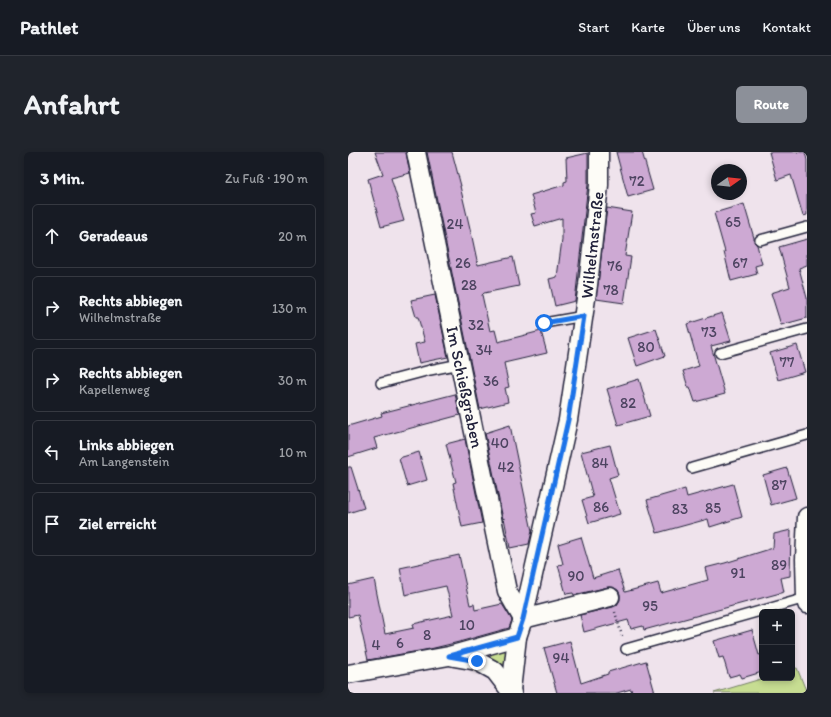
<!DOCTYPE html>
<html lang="de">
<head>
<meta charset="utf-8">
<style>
  :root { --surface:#171b24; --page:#20242c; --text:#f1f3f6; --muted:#9ea1a6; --line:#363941; --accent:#8c9099 }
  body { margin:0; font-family:Itim,sans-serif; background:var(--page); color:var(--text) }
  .controls { position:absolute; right:12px; bottom:12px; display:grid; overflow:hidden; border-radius:6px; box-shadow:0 2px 6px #0003 }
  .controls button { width:36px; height:36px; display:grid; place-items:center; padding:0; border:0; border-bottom:1px solid var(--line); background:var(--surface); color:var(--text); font:20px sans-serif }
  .compass { position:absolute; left:363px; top:12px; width:36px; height:36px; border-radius:50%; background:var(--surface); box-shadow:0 2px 6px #0003; rotate:75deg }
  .stop { position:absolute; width:12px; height:12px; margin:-9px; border:3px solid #1a73e8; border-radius:50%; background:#fff }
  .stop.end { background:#1a73e8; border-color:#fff; box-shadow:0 1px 4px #0008 }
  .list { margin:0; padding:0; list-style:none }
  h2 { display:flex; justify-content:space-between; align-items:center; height:52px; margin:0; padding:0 16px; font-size:17px }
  h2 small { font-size:13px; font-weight:400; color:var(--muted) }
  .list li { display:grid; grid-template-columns:26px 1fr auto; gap:12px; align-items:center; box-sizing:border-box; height:64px; margin:0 8px 8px; padding:0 8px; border:1px solid var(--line); border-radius:6px }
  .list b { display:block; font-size:15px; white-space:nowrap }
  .list p { margin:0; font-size:13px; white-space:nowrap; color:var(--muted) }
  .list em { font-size:13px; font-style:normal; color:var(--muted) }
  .icon { flex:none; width:22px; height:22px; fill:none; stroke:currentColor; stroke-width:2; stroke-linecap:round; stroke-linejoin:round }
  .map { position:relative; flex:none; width:459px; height:541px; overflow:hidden; border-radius:6px }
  header { display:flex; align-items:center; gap:24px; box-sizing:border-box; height:56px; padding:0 20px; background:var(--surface); border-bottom:1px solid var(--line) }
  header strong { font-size:19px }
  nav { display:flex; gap:22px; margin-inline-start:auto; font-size:14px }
  .intro { display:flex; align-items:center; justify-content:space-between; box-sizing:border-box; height:96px; padding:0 24px }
  h1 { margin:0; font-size:28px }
  .button { padding:10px 18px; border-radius:6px; background:var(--accent); color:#fff; font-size:14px; font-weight:700 }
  main { display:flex; gap:24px; padding:0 24px }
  aside { flex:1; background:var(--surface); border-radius:6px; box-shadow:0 2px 6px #0003 }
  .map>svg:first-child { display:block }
  .green { fill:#c7dd92; stroke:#748066 }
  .building { fill:#cda9d3; stroke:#22223b }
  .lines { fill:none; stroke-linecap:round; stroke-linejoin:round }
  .service-casing { stroke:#22223b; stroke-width:12 }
  .minor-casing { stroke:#22223b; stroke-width:21 }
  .path { stroke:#22223b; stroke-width:2.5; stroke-dasharray:1 3; stroke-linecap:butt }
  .service { stroke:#fdfcf7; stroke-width:9 }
  .minor { stroke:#fdfcf7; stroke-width:18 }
  .route { stroke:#1a73e8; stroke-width:5 }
  .labels { text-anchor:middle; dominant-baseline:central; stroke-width:4; stroke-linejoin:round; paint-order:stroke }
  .number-label { font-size:15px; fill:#4d4461 }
  .street-label { font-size:17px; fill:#22223b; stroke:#fdfcf7 }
</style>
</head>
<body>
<header>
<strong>Pathlet</strong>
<nav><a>Start</a><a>Karte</a><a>Über uns</a><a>Kontakt</a></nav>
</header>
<div class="intro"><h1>Anfahrt</h1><a class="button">Route</a></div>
<main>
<aside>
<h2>3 Min.<small>Zu Fuß · 190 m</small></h2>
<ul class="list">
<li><svg class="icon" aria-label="ahead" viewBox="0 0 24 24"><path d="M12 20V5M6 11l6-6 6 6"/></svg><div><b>Geradeaus</b></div><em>20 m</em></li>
<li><svg class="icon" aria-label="right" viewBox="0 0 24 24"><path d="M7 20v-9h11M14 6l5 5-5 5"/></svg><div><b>Rechts abbiegen</b><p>Wilhelmstraße</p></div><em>130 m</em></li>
<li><svg class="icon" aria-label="right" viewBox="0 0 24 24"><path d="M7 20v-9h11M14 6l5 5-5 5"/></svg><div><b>Rechts abbiegen</b><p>Kapellenweg</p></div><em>30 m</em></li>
<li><svg class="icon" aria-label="left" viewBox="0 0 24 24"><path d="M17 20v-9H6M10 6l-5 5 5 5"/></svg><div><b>Links abbiegen</b><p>Am Langenstein</p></div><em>10 m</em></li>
<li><svg class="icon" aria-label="arrive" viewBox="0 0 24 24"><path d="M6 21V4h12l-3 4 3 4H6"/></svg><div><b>Ziel erreicht</b></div></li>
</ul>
</aside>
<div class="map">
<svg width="459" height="541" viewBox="0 0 459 541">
  <rect width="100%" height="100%" fill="#efe3ec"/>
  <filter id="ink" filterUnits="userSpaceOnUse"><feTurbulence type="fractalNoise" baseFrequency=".025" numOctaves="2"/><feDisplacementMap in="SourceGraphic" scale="8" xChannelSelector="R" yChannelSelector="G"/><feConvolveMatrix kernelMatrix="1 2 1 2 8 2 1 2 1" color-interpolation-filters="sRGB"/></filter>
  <g filter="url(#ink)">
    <!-- green -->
    <g class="green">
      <path d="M155,497L160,502L158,513L152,516L142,506L144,500Z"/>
      <path d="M449,516L459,541H366L416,526H444V517Z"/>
    </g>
    <!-- building -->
    <g class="building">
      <path d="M27,0H58L62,21L43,26L56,69L33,75L20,27L35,22Z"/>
      <path d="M79,0H104L113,34H112L124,85L130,113L165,105L171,134L136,141L134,143L142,179L147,178L150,190L193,179L199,201L156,211L161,235L157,236L160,250L132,257Z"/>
      <path d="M268,0H294L305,38L280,45Z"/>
      <path d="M421,0H457L459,8V63L455,64L443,23L429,28Z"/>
      <path d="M240,1V32L227,149L207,154L201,127L209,125L214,88V66L187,74L183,62L188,61L183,43L216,33V30L219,29L218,6Z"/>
      <path d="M396,52L406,86V90L409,93L414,112L407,114L409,122L383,129L376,100H377L366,61Z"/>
      <path d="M259,56L284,60L277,104L283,105L276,151L248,147Z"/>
      <path d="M459,87V113L451,116L459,146V166L433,173L423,141L442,135L431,95Z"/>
      <path d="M87,143L100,205L71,211L67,192L77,190L70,165H68L63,148Z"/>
      <path d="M374,161L383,189L363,194L377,242L347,250L342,235H340L335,219L351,214L339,172Z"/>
      <path d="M308,177L317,204L289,214L280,186Z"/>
      <path d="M449,193L457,220L430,228L422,201Z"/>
      <path d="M291,227L302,264L270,273L259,237Z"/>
      <path d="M107,242L112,263L26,286L29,296L0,305V274L34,264L33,261Z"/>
      <path d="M162,273L184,379L181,392L162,396L156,366L155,367L137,281Z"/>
      <path d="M117,287L134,371L114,375L105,331L108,330L98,292Z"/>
      <path d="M262,293L270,323L261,326L272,362L241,371L234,348L245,345L233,300Z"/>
      <path d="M71,300L79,328L59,334L51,306Z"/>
      <path d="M0,315H3L16,356L0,361Z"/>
      <path d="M439,316L448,346L423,353L415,323Z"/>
      <path d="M385,332L394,365L362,375L360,367L309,381L299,348L337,337L339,345Z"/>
      <path d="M443,378L442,424L433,426L436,440L296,478L295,474L283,477L280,468L236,480L232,463L265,455L269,453L272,448V442L270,438L265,435H260L226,443L225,441L218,442L210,413L215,412L210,392L233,385L245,426L270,418L277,440L310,431L313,441L360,428L357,416L377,411L425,396L426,382Z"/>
      <path d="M111,403L122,453L126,452L127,458L154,452L164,468L161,476L111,490L82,497L20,508L10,463L0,465V433L26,427L37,482L66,476L65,472L105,463L98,434L57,443L52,416Z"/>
      <path d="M404,478L411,503L414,502V520L394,526L392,522L381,525L375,505L371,506L366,489Z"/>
      <path d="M222,489L233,531L260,522V520L298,509L307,541H284L283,537L269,541H209L196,496Z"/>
    </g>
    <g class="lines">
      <defs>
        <g id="service">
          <path d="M412,88L459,75"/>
          <path d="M196,171L236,164"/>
          <path d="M372,201L459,177"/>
          <path d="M33,231L82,218L112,212"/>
          <path d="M344,316L459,283"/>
          <path d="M278,497L458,446"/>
        </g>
        <g id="minor">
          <path d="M68,0L159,439L175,467L262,445"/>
          <path d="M459,365L457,407L458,446L459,452"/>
          <path d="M106,505L129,509L147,519L164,541"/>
          <path d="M0,522L101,504L169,485"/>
          <path d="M163,538L169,485L175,467L220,268L240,133L251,33V0"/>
        </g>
      </defs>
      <!-- service casing -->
      <use href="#service" class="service-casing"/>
      <!-- minor casing -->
      <use href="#minor" class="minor-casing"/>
      <!-- path -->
      <path class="path" d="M267,460L274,484"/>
      <!-- service -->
      <use href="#service" class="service"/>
      <!-- minor -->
      <use href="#minor" class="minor"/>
    </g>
  </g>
  <g class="lines" filter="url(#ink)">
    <!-- route -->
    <path class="route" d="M129,509L101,504L169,485L175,467L220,268L236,164L196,171"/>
  </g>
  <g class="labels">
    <!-- number labels -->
    <g class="number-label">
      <text x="289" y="29">72</text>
      <text x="385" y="70">65</text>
      <text x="107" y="72">24</text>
      <text x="115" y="111">26</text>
      <text x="392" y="111">67</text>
      <text x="267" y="114">76</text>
      <text x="121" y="133">28</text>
      <text x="263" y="138">78</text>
      <text x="128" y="173">32</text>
      <text x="361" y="180">73</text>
      <text x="298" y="195">80</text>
      <text x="136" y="198">34</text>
      <text x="439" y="210">77</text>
      <text x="143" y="229">36</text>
      <text x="280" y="251">82</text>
      <text x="152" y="291">40</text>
      <text x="252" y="311">84</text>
      <text x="158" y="315">42</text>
      <text x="431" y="333">87</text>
      <text x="253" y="355">86</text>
      <text x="365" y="356">85</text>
      <text x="332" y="357">83</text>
      <text x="431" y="413">89</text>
      <text x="390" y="421">91</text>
      <text x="228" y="424">90</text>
      <text x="302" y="454">95</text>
      <text x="119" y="473">10</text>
      <text x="79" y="483">8</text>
      <text x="52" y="491">6</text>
      <text x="28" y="493">4</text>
      <text x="213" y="506">94</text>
    </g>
    <!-- street labels -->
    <g class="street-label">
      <text transform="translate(244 93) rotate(-84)">Wilhelmstraße</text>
      <text transform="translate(117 235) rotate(78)">Im Schießgraben</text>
    </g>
  </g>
</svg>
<div class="controls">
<button>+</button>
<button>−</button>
</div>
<svg class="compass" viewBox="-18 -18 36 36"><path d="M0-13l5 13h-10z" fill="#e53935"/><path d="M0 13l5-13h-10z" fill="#9ea1a6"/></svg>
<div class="stop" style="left:196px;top:171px"></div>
<div class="stop end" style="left:129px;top:509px"></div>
</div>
</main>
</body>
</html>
